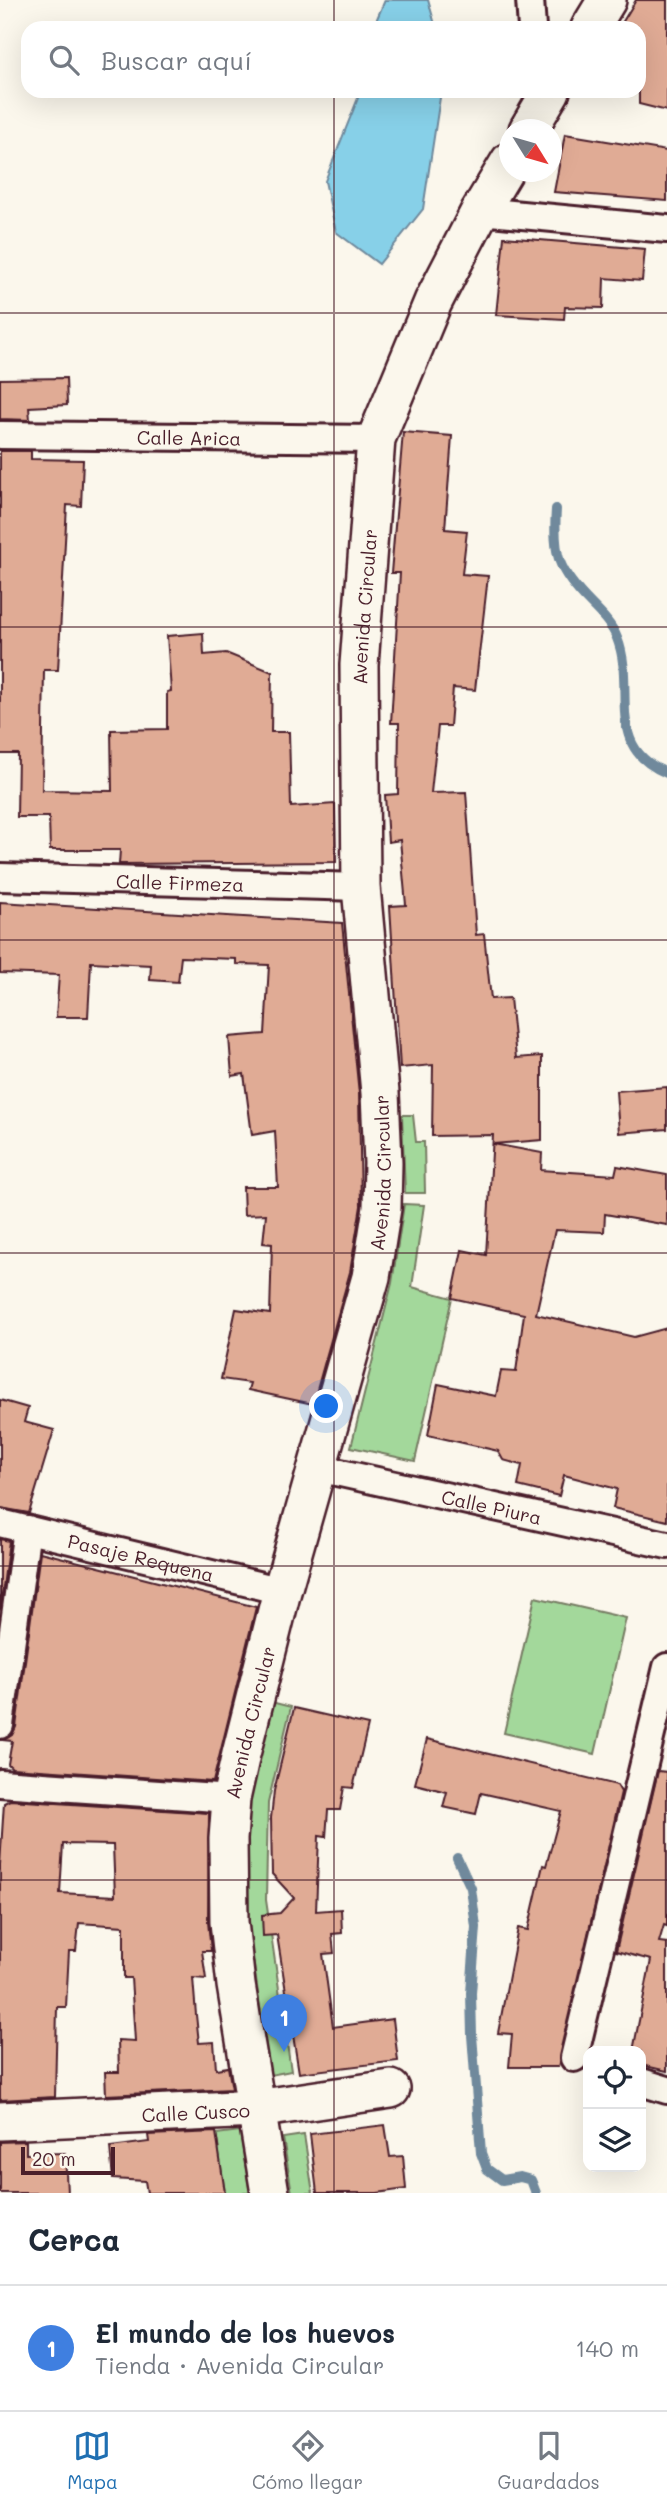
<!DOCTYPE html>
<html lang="es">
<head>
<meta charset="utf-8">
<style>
  :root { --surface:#fff; --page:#f2f2f3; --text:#1f2937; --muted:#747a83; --line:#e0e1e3; --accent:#1f6fb2 }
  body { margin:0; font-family:Mali,sans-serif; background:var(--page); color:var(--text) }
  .controls { position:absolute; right:21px; bottom:21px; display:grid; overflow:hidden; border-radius:14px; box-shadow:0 7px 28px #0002 }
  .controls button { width:63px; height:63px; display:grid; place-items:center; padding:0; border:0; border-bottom:2px solid var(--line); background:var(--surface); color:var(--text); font:35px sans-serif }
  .compass { position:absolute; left:499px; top:119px; width:63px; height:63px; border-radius:50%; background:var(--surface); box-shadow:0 7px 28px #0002; rotate:127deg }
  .scale { position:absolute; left:21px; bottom:18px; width:94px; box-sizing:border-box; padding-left:7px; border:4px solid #4a1f2b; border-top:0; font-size:19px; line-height:24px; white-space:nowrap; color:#4a1f2b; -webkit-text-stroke:5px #fbf7ec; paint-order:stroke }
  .you { position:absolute; left:327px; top:1407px; width:24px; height:24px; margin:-18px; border:5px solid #fff; border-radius:50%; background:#1a73e8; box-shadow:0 0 0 10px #1a73e833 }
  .badge { display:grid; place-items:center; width:46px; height:46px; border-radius:50%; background:var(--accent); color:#fff; font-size:23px; font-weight:700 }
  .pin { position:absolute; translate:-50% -58px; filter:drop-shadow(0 2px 4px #0008) }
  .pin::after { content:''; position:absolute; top:37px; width:24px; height:21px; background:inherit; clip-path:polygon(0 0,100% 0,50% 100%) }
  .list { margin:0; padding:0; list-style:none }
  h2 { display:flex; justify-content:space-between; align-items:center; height:91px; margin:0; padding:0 28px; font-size:30px }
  h2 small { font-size:23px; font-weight:400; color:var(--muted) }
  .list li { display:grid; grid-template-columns:46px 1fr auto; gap:21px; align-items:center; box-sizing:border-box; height:126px; padding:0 28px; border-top:2px solid var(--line) }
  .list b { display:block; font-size:26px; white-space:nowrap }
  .list p { margin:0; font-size:23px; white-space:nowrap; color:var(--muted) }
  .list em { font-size:23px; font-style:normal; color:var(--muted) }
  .icon { flex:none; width:38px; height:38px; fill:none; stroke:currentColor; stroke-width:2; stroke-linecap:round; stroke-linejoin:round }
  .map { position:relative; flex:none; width:667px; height:2193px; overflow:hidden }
  .search { position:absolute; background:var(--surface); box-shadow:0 7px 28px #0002; left:21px; right:21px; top:21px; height:77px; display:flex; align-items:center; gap:18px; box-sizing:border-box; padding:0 24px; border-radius:21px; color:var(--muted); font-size:26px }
  .sheet { height:217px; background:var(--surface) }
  nav { display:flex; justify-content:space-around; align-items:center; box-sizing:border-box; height:98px; border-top:2px solid var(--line); background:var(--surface); font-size:19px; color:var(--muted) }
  nav a { display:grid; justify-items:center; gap:4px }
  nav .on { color:var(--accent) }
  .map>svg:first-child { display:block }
  .green { fill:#a3d89b; stroke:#767c63; stroke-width:2 }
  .water { fill:#87d0e8; stroke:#6f899c; stroke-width:2 }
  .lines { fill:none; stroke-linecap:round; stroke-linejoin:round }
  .stream { stroke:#6f899c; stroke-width:10 }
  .building { fill:#e0ab95; stroke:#4a1f2b; stroke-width:2; fill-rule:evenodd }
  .street-casing { stroke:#4a1f2b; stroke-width:32 }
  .secondary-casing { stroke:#4a1f2b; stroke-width:42 }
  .street { stroke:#fbf7ec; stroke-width:26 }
  .secondary { stroke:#fbf7ec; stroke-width:37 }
  .grid { fill:none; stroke:#4a1f2b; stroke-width:2; stroke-opacity:0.55 }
  .labels { text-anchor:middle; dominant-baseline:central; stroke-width:5; stroke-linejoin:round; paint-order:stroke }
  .street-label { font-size:19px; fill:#4a1f2b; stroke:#fbf7ec }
</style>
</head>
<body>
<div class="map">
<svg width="667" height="2193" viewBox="0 0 667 2193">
  <rect width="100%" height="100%" fill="#fbf7ec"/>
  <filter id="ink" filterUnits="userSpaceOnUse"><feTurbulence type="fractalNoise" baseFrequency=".0143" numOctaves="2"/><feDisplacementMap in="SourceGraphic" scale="14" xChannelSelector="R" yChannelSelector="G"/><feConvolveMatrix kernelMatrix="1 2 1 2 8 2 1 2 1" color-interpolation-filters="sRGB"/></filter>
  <g filter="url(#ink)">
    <!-- green -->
    <g class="green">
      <path d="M402,1115H413L416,1142H424L425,1193H405Z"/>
      <path d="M404,1204L424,1205L412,1287L452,1298L415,1461L351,1447L392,1283Z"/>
      <path d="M535,1597L626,1618L595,1754L504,1733Z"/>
      <path d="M271,1702L291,1707L268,1803L266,1900L291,2071L270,2075L244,1898L247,1800Z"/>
      <path d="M240,2131L250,2193H225L216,2134Z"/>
      <path d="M304,2135L313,2193H292L283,2138Z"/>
    </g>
    <!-- water -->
    <g class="water">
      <path d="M385,0H428L436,28H366L376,21Z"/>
      <path d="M355,91H441L423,209L379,264L336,232L325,181L358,98Z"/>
    </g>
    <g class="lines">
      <!-- stream -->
      <g class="stream">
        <path d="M556,509C553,556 558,571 591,604C601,614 612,625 617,638C637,687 602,747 667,773"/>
        <path d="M457,1858L471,1888L476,1927L471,1993L472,2035L481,2153L487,2169L502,2180L520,2177L531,2180L536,2193"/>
      </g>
    </g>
    <!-- building -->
    <g class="building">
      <path d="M636,0H667V111L639,104V28H619Z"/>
      <path d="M565,134L667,151V201L554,192Z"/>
      <path d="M504,237L645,249L642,281L604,278L603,308L565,307L564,319L496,315Z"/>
      <path d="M66,378L67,405L29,407L30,420L0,419V379Z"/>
      <path d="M403,432L452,436L445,529L467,531L462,574L488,576L475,690L453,688L450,726H438L431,793L466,792L476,935L484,934L491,999L510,998L516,1058L542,1056V1140L493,1144L542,1153L541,1170L615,1175L617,1166L667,1175V1225L605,1214L604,1232L555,1230L536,1314L634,1337L667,1328V1521L613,1508L617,1489L564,1475L559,1496L518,1486L522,1465L503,1460L498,1451L428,1435L438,1384L496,1396L501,1371L516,1372L524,1314L452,1298L462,1250L486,1255L493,1135L432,1136L433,1065L400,1068L390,906L406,905L400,840L388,842L385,795L398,794L399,723H391L400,573H391Z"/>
      <path d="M0,451H31V459L83,460L81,506L67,505L58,670H44L42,790L112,791L111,730L167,729V692L171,691L167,636L203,633L204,655L226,653L272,672L271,732H289L291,807L335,804L336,862L119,864L120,850H50L49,817H17L18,754H0Z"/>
      <path d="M0,902L342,923L359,1094L361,1206L350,1272L313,1404L248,1390L250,1383L221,1379L236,1309L270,1314L272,1244L263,1243L266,1214L244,1215L243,1187H278L275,1131L252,1135L244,1074L232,1076L229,1037L265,1034L269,965L236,964V959L181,957L178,982L150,980L151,965L91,962L88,1017H56L59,975L0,973Z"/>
      <path d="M667,1087V1129L619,1133L616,1091Z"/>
      <path d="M0,1400L28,1408L24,1422L54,1430L29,1513L0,1508Z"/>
      <path d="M0,1539L9,1541L0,1610Z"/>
      <path d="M40,1552L256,1607L213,1782L12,1768L8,1764L12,1741L3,1740L12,1735L16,1727Z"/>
      <path d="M294,1708L368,1725L353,1788L344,1787L340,1810H328L326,1837L319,1836L316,1911L341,1909L342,1933L332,1934L334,1953L323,1954L333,2027L393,2019L398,2061L299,2073L277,1935L263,1936L262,1915L280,1913L294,1898L272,1874L271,1818L274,1791Z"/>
      <path d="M427,1739L617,1785L621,1792L558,2067H509L512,2034L498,2033L518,1928L528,1930L543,1865L546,1866L561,1811L481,1793L476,1814L443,1807L447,1792L415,1784Z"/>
      <path d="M658,1771L667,1772V1926L664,1925L659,1942L667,1943V2071L641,2065V2051H633L651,1960L616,1951Z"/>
      <path d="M10,1800L209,1813L208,1922L211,1951H202L206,1979L193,1978L196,2015L199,2043L214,2042L216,2069L228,2067L232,2089L106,2095L105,2072H119L118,2040L135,2041L131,1978H124V1926L79,1923L76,1951H69L66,2007H57L55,2097L0,2100V1865L4,1803ZM63,1844L113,1845L115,1896L60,1893Z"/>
      <path d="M385,2125L390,2157L403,2156L406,2189L377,2193H317L310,2134Z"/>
      <path d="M216,2132L225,2193H147L145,2181L113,2179L110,2147L149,2142L148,2135Z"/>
      <path d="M26,2141V2154L65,2153L67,2193H0V2142Z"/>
    </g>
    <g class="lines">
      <defs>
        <g id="street">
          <path d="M530,0L532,28"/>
          <path d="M480,211L667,229"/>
          <path id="s1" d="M0,435L376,439"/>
          <path id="s2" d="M0,877L361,887"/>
          <path id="s3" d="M318,1468L667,1545"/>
          <path id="s4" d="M0,1523L282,1591"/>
          <path d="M0,1725L27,1529"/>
          <path d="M0,1783L231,1799"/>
          <path d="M574,2058L667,1667"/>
          <path d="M641,2082L667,2090"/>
        </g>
        <g id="secondary">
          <path d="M590,28L607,0"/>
          <path d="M528,130L551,91"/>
          <path id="s5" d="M0,2121L256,2109L391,2089"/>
          <path id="s6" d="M270,2193L236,1985L229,1922L228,1839L231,1799L241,1754L282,1591L371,1277L382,1208L383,1163L380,1093L361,887L359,665L376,439L433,302L480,211L510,161"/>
        </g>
      </defs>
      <!-- street casing -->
      <use href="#street" class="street-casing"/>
      <!-- secondary casing -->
      <use href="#secondary" class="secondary-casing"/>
      <!-- street -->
      <use href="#street" class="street"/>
      <!-- secondary -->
      <use href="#secondary" class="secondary"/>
    </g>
  </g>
  <!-- grid -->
  <path class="grid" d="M334,0V28M334,91V2193M0,313H667M0,627H667M0,940H667M0,1253H667M0,1566H667M0,1880H667"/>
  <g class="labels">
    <!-- street labels -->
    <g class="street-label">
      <text stroke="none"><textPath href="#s1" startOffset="189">Calle Arica</textPath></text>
      <text stroke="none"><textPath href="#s6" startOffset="1610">Avenida Circular</textPath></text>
      <text stroke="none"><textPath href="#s2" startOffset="180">Calle Firmeza</textPath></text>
      <text stroke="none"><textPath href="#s6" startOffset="1043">Avenida Circular</textPath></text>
      <text stroke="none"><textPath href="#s3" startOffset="178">Calle Piura</textPath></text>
      <text stroke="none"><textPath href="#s4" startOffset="145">Pasaje Requena</textPath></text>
      <text stroke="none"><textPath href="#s6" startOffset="476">Avenida Circular</textPath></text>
      <text stroke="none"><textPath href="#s5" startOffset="196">Calle Cusco</textPath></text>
    </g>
  </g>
</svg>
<div class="controls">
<button><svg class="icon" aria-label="locate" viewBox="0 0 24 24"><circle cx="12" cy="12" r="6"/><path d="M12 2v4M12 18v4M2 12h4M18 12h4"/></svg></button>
<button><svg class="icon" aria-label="layers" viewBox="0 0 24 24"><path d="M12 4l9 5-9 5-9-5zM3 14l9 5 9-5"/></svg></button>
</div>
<svg class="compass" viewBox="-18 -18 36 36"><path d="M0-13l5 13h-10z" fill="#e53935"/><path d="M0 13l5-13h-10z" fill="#747a83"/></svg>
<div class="scale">20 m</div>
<div class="you"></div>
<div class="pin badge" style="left:284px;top:2052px;background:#3f7fe0">1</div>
<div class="search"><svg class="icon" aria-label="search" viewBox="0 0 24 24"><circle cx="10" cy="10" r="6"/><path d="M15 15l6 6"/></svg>Buscar aquí</div>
</div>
<section class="sheet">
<h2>Cerca<small></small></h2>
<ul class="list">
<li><span class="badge" style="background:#3f7fe0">1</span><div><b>El mundo de los huevos</b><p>Tienda · Avenida Circular</p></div><em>140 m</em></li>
</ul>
</section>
<nav>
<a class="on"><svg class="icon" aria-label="map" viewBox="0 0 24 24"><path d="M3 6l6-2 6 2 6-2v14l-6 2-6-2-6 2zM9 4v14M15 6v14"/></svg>Mapa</a>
<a><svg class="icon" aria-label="directions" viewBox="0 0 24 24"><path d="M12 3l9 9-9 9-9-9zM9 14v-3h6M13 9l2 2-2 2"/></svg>Cómo llegar</a>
<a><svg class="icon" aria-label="saved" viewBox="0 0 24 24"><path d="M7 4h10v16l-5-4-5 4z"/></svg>Guardados</a>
</nav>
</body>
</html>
